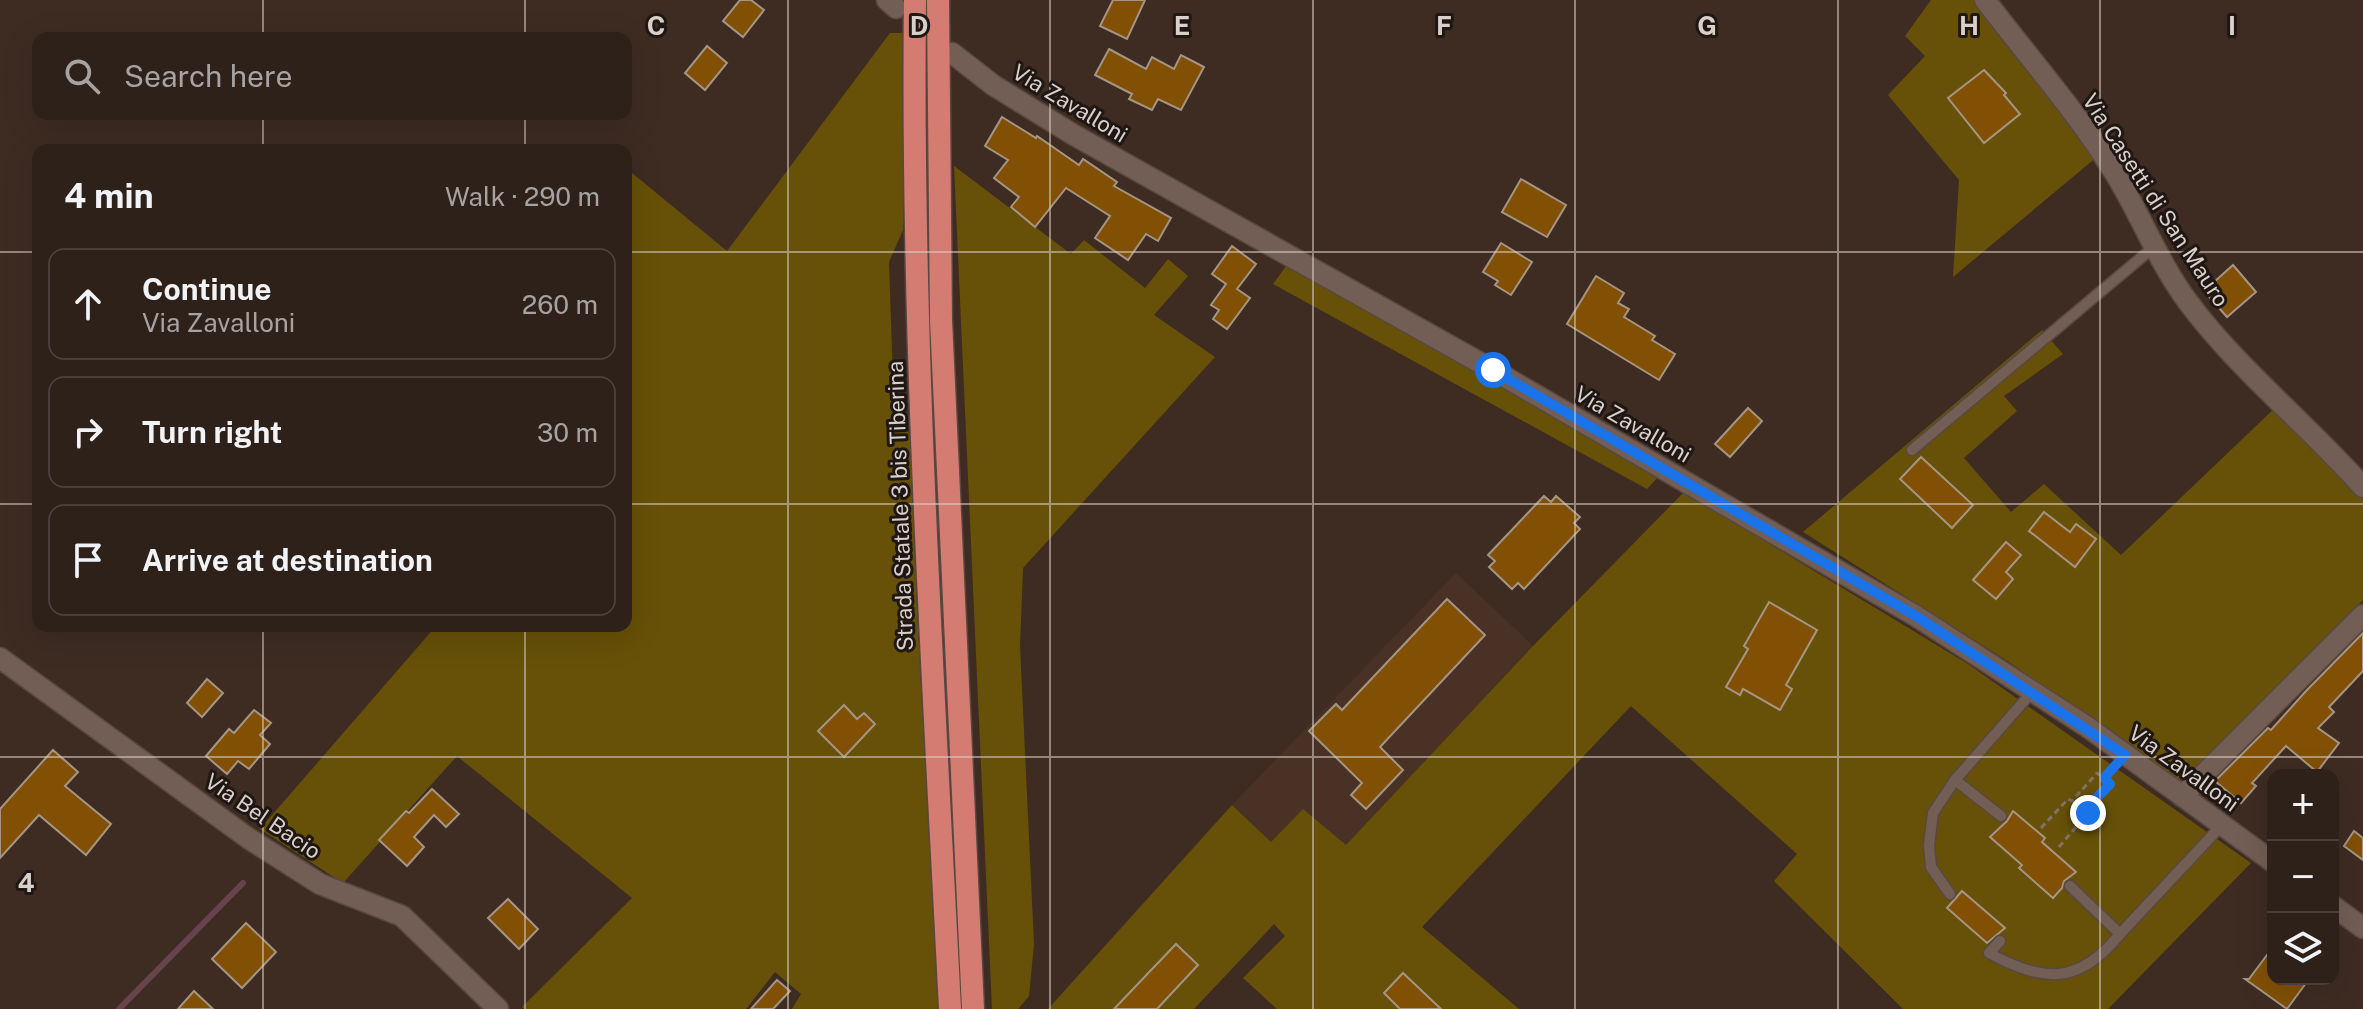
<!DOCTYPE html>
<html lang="en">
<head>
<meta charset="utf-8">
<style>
  :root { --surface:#2e211a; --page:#3a2e27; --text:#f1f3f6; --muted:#a7a3a2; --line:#493e39 }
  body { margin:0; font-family:"Public Sans",sans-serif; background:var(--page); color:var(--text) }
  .controls { position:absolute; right:24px; bottom:24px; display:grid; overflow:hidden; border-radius:16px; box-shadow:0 8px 32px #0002 }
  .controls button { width:72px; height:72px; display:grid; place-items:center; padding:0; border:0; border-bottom:2px solid var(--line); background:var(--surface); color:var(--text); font:40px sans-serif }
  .stop { position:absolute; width:24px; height:24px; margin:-18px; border:6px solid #1a73e8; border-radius:50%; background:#fff }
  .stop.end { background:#1a73e8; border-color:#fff; box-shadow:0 2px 8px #0008 }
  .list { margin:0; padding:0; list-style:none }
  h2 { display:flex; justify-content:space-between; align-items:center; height:104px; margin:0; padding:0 32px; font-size:34px }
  h2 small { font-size:26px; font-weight:400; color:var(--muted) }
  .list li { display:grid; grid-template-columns:52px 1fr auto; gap:24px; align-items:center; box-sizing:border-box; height:112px; margin:0 16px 16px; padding:0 16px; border:2px solid var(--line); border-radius:16px }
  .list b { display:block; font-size:30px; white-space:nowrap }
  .list p { margin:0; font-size:26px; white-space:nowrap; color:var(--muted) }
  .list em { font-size:26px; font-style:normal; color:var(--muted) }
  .icon { flex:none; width:44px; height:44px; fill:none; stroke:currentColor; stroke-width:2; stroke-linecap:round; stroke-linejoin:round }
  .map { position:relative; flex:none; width:2363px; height:1009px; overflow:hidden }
  .search { position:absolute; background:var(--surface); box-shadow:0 8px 32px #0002; left:32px; top:32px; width:600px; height:88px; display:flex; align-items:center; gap:20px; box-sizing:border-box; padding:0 28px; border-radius:16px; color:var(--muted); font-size:30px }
  .panel { position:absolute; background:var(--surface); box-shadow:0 8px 32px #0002; left:32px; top:144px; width:600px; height:488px; border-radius:16px }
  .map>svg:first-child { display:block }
  .built { fill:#4a3125 }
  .green { fill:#675108 }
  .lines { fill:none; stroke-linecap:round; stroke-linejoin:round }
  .stream { stroke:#68424c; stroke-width:6 }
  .building { fill:#815005; stroke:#a59584; stroke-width:2 }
  .service-casing { stroke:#584841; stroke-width:13 }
  .minor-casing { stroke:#584841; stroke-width:23 }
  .trunk-casing { stroke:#584841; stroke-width:25 }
  .path { stroke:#807169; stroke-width:3; stroke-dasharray:6 4; stroke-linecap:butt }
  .service { stroke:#725e54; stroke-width:10 }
  .minor { stroke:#725e54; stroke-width:20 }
  .trunk { stroke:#d47c72; stroke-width:22 }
  .route { stroke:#1a73e8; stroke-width:10 }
  .grid { fill:none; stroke:#dbcfc9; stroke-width:2; stroke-opacity:0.55 }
  .labels { text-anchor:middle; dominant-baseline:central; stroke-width:6; stroke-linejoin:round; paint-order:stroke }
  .street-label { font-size:22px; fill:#dbcfc9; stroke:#1f1713 }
  .grid-label { font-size:26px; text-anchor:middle; font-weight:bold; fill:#dbcfc9; stroke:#1f1713; stroke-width:6; stroke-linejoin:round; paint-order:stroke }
</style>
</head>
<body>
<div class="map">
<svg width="2363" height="1009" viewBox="0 0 2363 1009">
  <rect width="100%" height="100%" fill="#3e2c23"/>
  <!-- built -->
  <path class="built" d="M1456,573L1533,646L1346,845L1271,842L1232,805Z"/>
  <!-- green -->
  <g class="green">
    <path d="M1931,0H1978L2098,156L1953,277L1959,180L1888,95L1925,56L1905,36Z"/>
    <path d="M890,33H903V230L889,262L893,381L912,444L917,610L938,1009H792L801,994L775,972L746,1009H525L522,1007L632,898L457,756L343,883L260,829L436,626H626V168L727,251Z"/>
    <path d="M954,166L1071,254L1084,240L1145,288L1168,259L1188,276L1154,315L1215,357L1023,568L1020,646L1034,944L1029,996L1018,1009H992Z"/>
    <path d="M1287,265L1659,476L1647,489L1273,284Z"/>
    <path d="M2042,330L2063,354L2004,396L2017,411L1964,458L2011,512L2044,484L2121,555L2278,405L2363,496V600L2183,786L2009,662L1803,532Z"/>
    <path d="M1684,492L1968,664L2251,863L2108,1009H1903L1774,881L1797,854L1631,706L1422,927L1519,1009H1277L1243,978L1285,936L1274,924L1194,1009H1048L1232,805L1271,842L1303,809L1346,845L1533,646Z"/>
  </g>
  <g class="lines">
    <!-- stream -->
    <path class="stream" d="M119,1009L243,883"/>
  </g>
  <!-- building -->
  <g class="building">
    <path d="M740,0H751L764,10L743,37L723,21Z"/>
    <path d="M1113,0H1145L1127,39L1100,26Z"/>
    <path d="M707,46L727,63L705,90L685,73Z"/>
    <path d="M1109,49L1146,69L1152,57L1174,69L1181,55L1204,67L1181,110L1158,99L1152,110L1129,99L1132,94L1095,75Z"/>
    <path d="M1984,70L2006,93L2004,95L2020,114L1984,143L1948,98Z"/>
    <path d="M1002,117L1036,138L1037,136L1079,165L1083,159L1117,182L1114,186L1171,218L1158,241L1146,234L1128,260L1095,238L1110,216L1066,188L1035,227L1011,207L1019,197L994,178L1008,160L985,146Z"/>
    <path d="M1521,179L1566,205L1547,237L1502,212Z"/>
    <path d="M1501,243L1532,262L1511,295L1495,285L1498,281L1483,272Z"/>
    <path d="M1232,246L1256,264L1237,289L1250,298L1227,329L1213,319L1219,310L1211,305L1226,284L1212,274Z"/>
    <path d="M2233,265L2256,292L2227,317L2204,291Z"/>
    <path d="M1596,276L1624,293L1618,303L1629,309L1624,317L1655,336L1652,340L1675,354L1659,380L1567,324Z"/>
    <path d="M1748,408L1762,421L1730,457L1715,444Z"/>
    <path d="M1921,457L1973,505L1952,528L1900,479Z"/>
    <path d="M1544,496L1551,502L1556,496L1580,517L1574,523L1580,529L1524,589L1518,583L1512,589L1489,567L1495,561L1488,555Z"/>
    <path d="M2044,512L2070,532L2076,524L2096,539L2075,567L2029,531Z"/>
    <path d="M2006,542L2021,555L2006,572L2013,579L1996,599L1973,580Z"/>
    <path d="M1447,599L1485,635L1380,747L1403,770L1366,809L1351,795L1362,783L1309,731L1336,704L1342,710Z"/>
    <path d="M1769,602L1817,630L1786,685L1792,689L1780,710L1743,689L1740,695L1726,687L1748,649L1744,646Z"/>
    <path d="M2363,633V671L2329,707L2334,712L2318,728L2339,743L2317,772L2286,746L2252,783L2256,786L2241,803L2215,781L2268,728L2271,730L2306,691Z"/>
    <path d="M207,679L223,693L202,717L187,703Z"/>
    <path d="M844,705L857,719L864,713L875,724L844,757L818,731Z"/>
    <path d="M254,710L271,723L260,735L270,744L249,769L238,761L227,774L206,756L229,729L234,733Z"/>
    <path d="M53,750L78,772L65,786L111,824L86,855L39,815L0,858V809Z"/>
    <path d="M432,789L459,814L446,827L434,815L414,837L424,847L407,866L379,840L406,811L409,813Z"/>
    <path d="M2013,811L2045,838L2042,842L2076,872L2064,881L2062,888L2053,898L2019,868L2022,865L1990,837L2007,821Z"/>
    <path d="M2354,831L2363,838V860L2344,846Z"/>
    <path d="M1962,891L2005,928L1987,943L1947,908Z"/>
    <path d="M508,899L538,929L519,949L488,918Z"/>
    <path d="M246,923L276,952L242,988L212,959Z"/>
    <path d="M1176,944L1198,965L1157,1009H1114Z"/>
    <path d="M2273,947V979H2309L2287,1009L2245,979H2249Z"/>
    <path d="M1403,973L1441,1009H1400L1384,993Z"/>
    <path d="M777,980L790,991L773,1009H751Z"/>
    <path d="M194,991L213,1009H178Z"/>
  </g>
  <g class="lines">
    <defs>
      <g id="service">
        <path d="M1912,450L2155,246"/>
        <path d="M2001,816L1955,780L2032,692"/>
        <path d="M2070,886L2120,934L2222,825"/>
        <path d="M1950,894L1931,867L1929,845L1933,813L1955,780"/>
        <path d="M2000,941L1989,953C2043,983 2079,985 2120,934"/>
      </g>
      <g id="minor">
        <path d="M887,0L896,8"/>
        <path d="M1985,0C2029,58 2078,113 2116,175C2141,216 2159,263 2188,302C2237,368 2308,425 2363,487"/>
        <path d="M952,53L993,85L1074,135L1493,370L1916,616L2089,728L2273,862"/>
        <path d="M0,658L248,838L320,884L402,916L498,1009"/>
        <path d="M2182,796L2363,615"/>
        <path d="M2333,906L2363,928"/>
      </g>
      <g id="trunk">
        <path d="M915,0C911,336 933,673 950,1009"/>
        <path d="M938,0L941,320L973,1009"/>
      </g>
    </defs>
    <!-- service casing -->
    <use href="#service" class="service-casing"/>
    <!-- minor casing -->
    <use href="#minor" class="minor-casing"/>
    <!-- trunk casing -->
    <use href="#trunk" class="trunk-casing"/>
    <!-- path -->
    <g class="path">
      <path d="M2041,828L2068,799L2072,801L2097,773L2104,778L2112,770"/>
      <path d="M2059,847L2088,813L2085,810L2110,784L2104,778"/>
    </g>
    <!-- service -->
    <use href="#service" class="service"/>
    <!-- minor -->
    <use href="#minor" class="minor"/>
    <!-- trunk -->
    <use href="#trunk" class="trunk"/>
  </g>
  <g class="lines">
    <!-- route -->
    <path class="route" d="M1493,370L1916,616L2125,755L2104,778L2110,784L2085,810L2088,813"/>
  </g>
  <!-- grid -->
  <path class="grid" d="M263,0V38M525,0V38M788,0V1009M1050,0V1009M1313,0V1009M1575,0V1009M1838,0V1009M2100,0V1009M263,114V150M525,114V150M0,252H38M626,252H2363M0,504H38M626,504H2363M263,626V1009M525,626V1009M0,757H2363"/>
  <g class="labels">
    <!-- street labels -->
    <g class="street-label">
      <text transform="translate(1070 103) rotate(31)">Via Zavalloni</text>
      <text transform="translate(2156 200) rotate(57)">Via Casetti di San Mauro</text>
      <text transform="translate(1633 424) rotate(30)">Via Zavalloni</text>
      <text transform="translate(900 506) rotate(-92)">Strada Statale 3 bis Tiberina</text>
      <text transform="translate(2184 768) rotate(36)">Via Zavalloni</text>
      <text transform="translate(263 816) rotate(34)">Via Bel Bacio</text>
    </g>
  </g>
  <g class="grid-label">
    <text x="656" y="35">C</text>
    <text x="919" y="35">D</text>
    <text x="1182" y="35">E</text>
    <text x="1444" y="35">F</text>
    <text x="1707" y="35">G</text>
    <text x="1969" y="35">H</text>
    <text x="2232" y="35">I</text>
    <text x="26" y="892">4</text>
  </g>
</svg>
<div class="controls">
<button>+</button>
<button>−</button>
<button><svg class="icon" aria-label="layers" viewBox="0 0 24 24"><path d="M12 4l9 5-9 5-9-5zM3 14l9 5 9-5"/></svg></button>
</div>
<div class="stop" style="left:1493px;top:370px"></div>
<div class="stop end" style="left:2088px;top:813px"></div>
<div class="search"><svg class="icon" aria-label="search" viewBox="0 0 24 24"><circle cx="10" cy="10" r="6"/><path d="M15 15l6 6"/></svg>Search here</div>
<section class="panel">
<h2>4 min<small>Walk · 290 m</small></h2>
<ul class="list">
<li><svg class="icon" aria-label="ahead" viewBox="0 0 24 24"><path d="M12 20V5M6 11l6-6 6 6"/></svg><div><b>Continue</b><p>Via Zavalloni</p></div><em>260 m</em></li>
<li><svg class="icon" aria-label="right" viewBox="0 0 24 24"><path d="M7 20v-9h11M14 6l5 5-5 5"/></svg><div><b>Turn right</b></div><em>30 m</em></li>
<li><svg class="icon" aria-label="arrive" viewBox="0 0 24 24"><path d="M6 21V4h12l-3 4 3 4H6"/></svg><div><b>Arrive at destination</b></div></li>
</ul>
</section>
</div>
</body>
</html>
